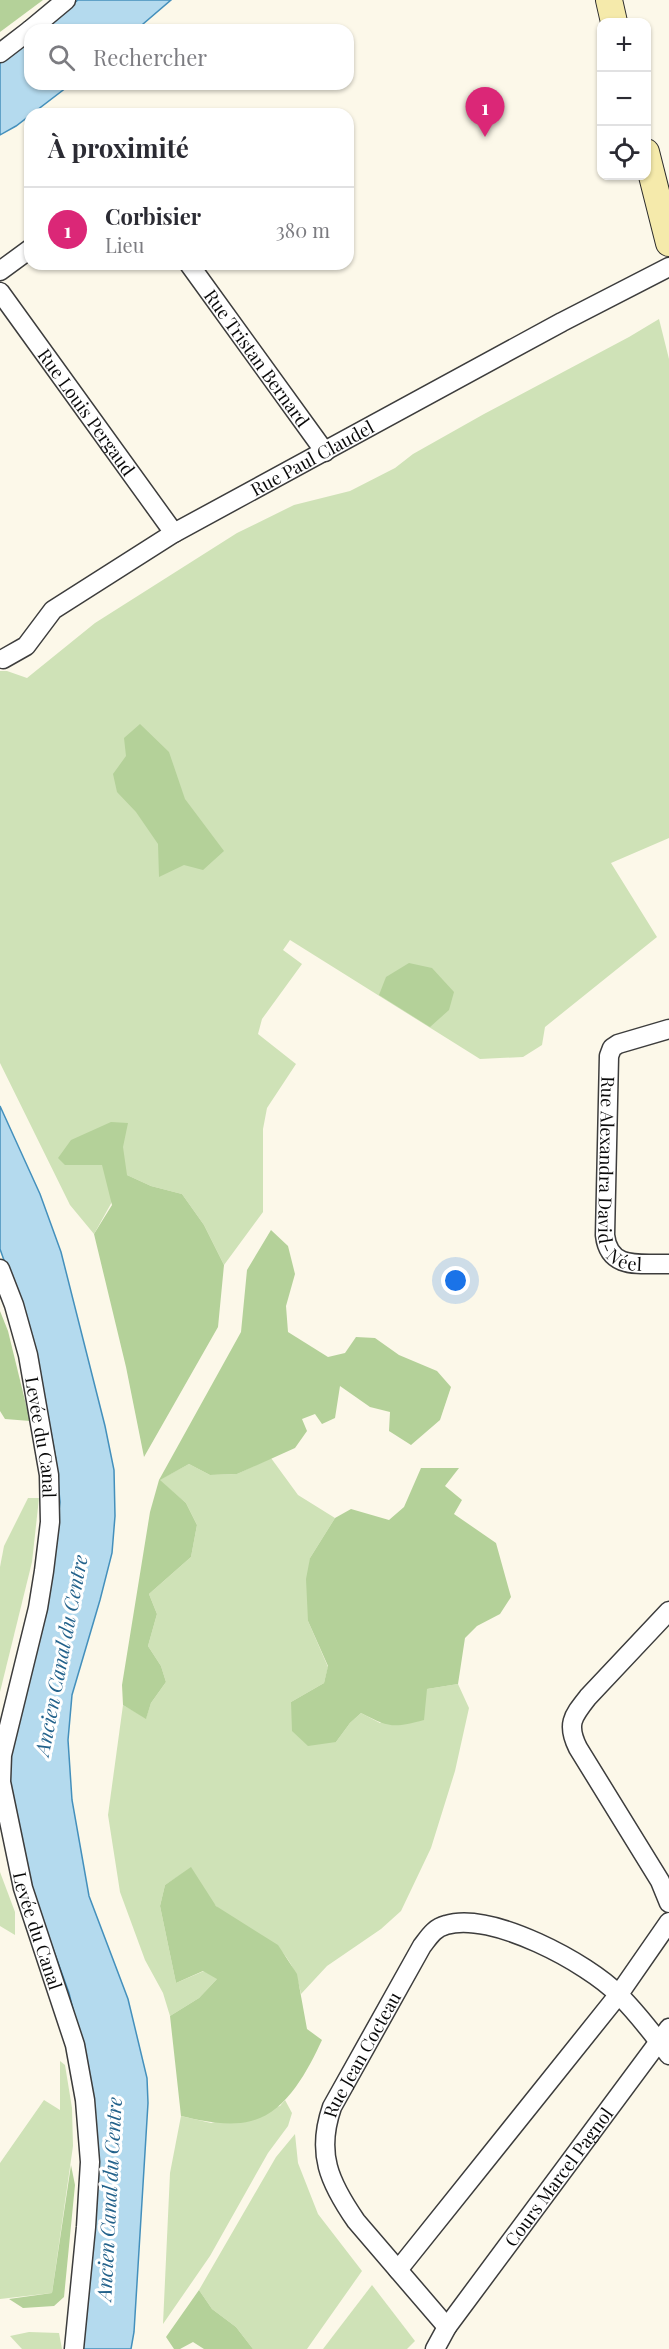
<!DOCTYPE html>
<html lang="fr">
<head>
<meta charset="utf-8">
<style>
  :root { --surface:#fff; --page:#f2f2f3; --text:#2b2b33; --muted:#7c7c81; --line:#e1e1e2; --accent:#db2777 }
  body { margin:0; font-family:"Playfair Display",serif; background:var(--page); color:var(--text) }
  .controls { position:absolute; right:18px; top:18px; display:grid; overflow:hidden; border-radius:12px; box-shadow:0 2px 4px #0004 }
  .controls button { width:54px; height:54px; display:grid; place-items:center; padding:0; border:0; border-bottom:2px solid var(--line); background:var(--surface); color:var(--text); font:30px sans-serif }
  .you { position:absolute; left:456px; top:1281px; width:21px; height:21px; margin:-15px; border:4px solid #fff; border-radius:50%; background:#1a73e8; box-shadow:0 0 0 9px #1a73e833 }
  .badge { display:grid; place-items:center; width:39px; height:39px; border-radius:50%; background:var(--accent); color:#fff; font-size:20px; font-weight:700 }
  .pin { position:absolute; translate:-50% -50px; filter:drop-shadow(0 2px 3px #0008) }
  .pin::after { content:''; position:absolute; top:32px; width:21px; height:18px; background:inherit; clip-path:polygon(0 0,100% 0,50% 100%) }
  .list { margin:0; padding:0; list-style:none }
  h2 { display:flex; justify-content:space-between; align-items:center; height:78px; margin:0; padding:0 24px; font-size:26px }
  h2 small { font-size:20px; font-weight:400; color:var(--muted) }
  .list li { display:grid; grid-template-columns:39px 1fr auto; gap:18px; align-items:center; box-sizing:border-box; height:84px; padding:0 24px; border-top:2px solid var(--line) }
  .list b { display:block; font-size:22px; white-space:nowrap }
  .list p { margin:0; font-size:20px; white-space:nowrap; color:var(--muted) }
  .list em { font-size:20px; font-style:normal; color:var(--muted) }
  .icon { flex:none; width:33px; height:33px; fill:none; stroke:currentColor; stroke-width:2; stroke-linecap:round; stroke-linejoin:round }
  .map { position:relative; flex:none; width:669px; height:2349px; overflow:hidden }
  .search { position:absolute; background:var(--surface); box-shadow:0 2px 4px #0004; left:24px; top:24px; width:330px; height:66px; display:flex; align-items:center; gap:15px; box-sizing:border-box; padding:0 21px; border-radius:18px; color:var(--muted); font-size:22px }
  .panel { position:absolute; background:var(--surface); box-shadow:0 2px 4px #0004; left:24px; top:108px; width:330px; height:162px; border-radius:18px }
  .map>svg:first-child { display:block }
  .green { fill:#cfe2b7 }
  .forest { fill:#b4d199 }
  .water { fill:#b4daee; stroke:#4490bc; stroke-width:1.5 }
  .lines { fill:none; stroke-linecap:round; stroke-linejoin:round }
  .minor-casing { stroke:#3d3d3d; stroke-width:21 }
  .secondary-casing { stroke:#2c2c2c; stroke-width:28 }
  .minor { stroke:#fff; stroke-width:18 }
  .secondary { stroke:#f5eaab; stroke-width:26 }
  .labels { text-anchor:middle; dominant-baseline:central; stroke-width:6; stroke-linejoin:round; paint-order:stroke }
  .street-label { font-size:18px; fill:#0a0a0a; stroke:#fff }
  .water-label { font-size:20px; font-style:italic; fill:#23628b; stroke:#fff }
</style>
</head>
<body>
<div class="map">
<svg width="669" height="2349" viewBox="0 0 669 2349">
  <rect width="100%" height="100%" fill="#fcf8e9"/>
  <!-- green -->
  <g class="green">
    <path d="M659,319L669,359V838L611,863L657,937L545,1027L542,1045L523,1057L480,1059L290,940L283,950L302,964L262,1019L258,1034L296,1064L267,1108L263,1129V1212L224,1265L204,1225L182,1194L151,1186L127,1175L94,1234L70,1205L0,1063V671H7L27,678L95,623L237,533L294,505L350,491L395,468L413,454L484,414L629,337Z"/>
    <path d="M271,1458L298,1495L335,1518L310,1558L308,1621L328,1667L324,1683L291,1702L336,1742L350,1723L361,1713L380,1723L427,1689L458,1684L469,1708L455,1771L431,1848L401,1911L381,1929L327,1966L301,1994C290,1936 255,1939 217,1907C207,1897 199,1880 191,1868L165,1885L160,1906L176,1983L204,1971L218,1978L199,1998L170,2016L163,1993L145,1960L120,1892L108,1815L123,1705L146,1718L151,1703L166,1682L161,1666L148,1646L157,1614L149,1594L191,1557L197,1525L186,1503L159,1480L189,1464L210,1475L237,1474Z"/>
    <path d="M28,1498H39L32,1562L0,1692V1567L4,1546Z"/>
    <path d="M0,1872L15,1912V1935L0,1926Z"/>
    <path d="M60,2061L65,2065L72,2108L73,2146L52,2293L0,2299V2163L44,2100L60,2110Z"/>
    <path d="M285,2100L292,2113L288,2126L268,2153L210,2256L163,2324L170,2173L181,2116L211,2123L280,2106Z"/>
    <path d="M295,2134L298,2163L318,2214L362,2271L307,2349H253L236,2327L212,2309L199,2290L276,2157Z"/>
    <path d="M372,2285L415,2341L407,2349H323Z"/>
    <path d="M29,2332L59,2333L62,2349H22L10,2336Z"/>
  </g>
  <!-- forest -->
  <g class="forest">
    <path d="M0,0H43L0,32Z"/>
    <path d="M140,724L169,752L185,799L224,851L203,870L184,865L159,877L158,844L136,812L117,792L113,774L126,756L124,738Z"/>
    <path d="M409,963L432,968L454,992L449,1010L430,1027L379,995L386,977Z"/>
    <path d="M111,1122L128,1123L123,1147L127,1175L151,1186L182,1194L204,1225L224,1265L218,1327L144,1457L126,1367L94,1234L112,1205L102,1165H65L58,1158L71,1140Z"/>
    <path d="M271,1230L288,1246L295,1274L286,1306L288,1332L328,1357L345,1353L356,1337L375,1338L399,1355L437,1371L451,1387L440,1420L411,1445L389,1431L390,1412L370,1407L340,1386L335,1418L322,1424L315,1414L302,1419L307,1431L295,1448L237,1474L210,1475L189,1464L160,1480L186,1503L197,1525L191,1557L149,1594L157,1614L148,1646L161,1666L166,1682L151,1703L146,1719L123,1705L122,1685L150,1512L159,1480L241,1332L247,1270Z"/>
    <path d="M0,1311L8,1331L30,1421L5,1419L0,1411Z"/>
    <path d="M421,1468H459L445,1486L462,1500L454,1514L496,1543L511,1597L500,1614L477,1626L465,1638L458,1684L427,1689L424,1720C393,1728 390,1728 361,1713L350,1723L336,1742L308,1746L292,1731L291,1702L324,1683L328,1666L308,1621L306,1579L310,1558L335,1518L351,1509L389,1520L404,1507Z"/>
    <path d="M191,1867L216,1906L278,1945L297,1974L307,2029L322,2040C308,2070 286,2113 251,2121C228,2127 203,2121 181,2116L170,2016L199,1998L217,1979L203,1971L176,1983L160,1906L165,1885Z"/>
    <path d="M71,2165L75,2185L64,2297L54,2306L23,2308L9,2299L52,2293Z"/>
    <path d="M199,2290L212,2309L236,2327L253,2349H204L193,2342L180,2349H174L166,2337Z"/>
  </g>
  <!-- water -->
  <g class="water">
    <path d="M78,0H171L136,30H40Z"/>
    <path d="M30,39V84H71L16,126L0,135V61Z"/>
    <path d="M0,1106L40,1194L61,1252L105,1426L114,1470L115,1516L112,1553L100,1600L72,1695L68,1740L72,1800L89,1896L128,1999L147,2078L148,2103L134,2332L131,2349H80L82,2046L69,1993L28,1880L7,1778L17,1712L47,1611L60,1502L56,1460L41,1379L32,1339L0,1249Z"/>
  </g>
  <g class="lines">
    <defs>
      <g id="minor">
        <path d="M30,30L66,0"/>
        <path d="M0,53L30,30"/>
        <path id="s1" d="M189,264L325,452"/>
        <path d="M0,271L30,249"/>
        <path id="s2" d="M0,292L174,533"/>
        <path id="s3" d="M3,659L26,646L53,610L174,533L562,322L669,267"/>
        <path id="s4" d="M669,1029L618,1044L612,1048L609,1056L605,1235C609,1271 641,1263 669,1264"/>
        <path id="s5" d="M0,1269L14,1305L28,1355L49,1475L50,1522L44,1571L38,1608L2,1755L1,1782L23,1888L75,2045L85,2100L90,2162L86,2227L74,2349"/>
        <path d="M669,1611L588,1697C573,1716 566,1724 578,1748L660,1881L669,1903"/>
        <path d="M398,2270L619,1994L669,1922"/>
        <path id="s6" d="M447,2327L356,2221C329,2182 316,2153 332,2107L422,1946C429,1937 434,1928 446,1925C491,1911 588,1963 619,1995C637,2013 654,2035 669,2055"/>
        <path id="s7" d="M435,2349L447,2327L669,2028"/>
      </g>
      <g id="secondary">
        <path d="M609,0L614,22"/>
        <path d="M646,152L669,243"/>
      </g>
    </defs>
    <!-- minor casing -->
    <use href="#minor" class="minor-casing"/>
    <!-- secondary casing -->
    <use href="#secondary" class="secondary-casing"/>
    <!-- minor -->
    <use href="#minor" class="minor"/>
    <!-- secondary -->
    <use href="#secondary" class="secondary"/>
  </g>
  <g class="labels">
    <!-- street labels -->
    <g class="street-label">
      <text stroke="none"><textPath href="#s1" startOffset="116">Rue Tristan Bernard</textPath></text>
      <text stroke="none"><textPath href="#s2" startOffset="148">Rue Louis Pergaud</textPath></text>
      <text stroke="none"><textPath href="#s3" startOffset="372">Rue Paul Claudel</textPath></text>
      <text stroke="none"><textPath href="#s4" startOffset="195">Rue Alexandra David-Néel</textPath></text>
      <text stroke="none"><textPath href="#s5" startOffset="174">Levée du Canal</textPath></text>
      <text stroke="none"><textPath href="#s5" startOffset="678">Levée du Canal</textPath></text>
      <text stroke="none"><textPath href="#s6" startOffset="322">Rue Jean Cocteau</textPath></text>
      <text stroke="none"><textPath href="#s7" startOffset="212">Cours Marcel Pagnol</textPath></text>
    </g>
    <!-- water labels -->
    <g class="water-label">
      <text transform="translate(60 1655) rotate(-79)">Ancien Canal du Centre</text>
      <text transform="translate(108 2199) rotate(-87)">Ancien Canal du Centre</text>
    </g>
  </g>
</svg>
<div class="controls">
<button>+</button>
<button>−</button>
<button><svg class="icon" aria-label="locate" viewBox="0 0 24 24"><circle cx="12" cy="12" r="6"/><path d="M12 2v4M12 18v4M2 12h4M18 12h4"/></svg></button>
</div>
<div class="you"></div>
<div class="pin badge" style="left:485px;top:137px">1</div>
<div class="search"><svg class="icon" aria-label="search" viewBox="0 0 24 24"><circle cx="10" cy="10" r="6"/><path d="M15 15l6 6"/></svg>Rechercher</div>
<section class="panel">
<h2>À proximité<small></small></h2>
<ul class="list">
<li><span class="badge">1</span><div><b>Corbisier</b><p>Lieu</p></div><em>380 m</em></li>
</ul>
</section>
</div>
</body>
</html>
